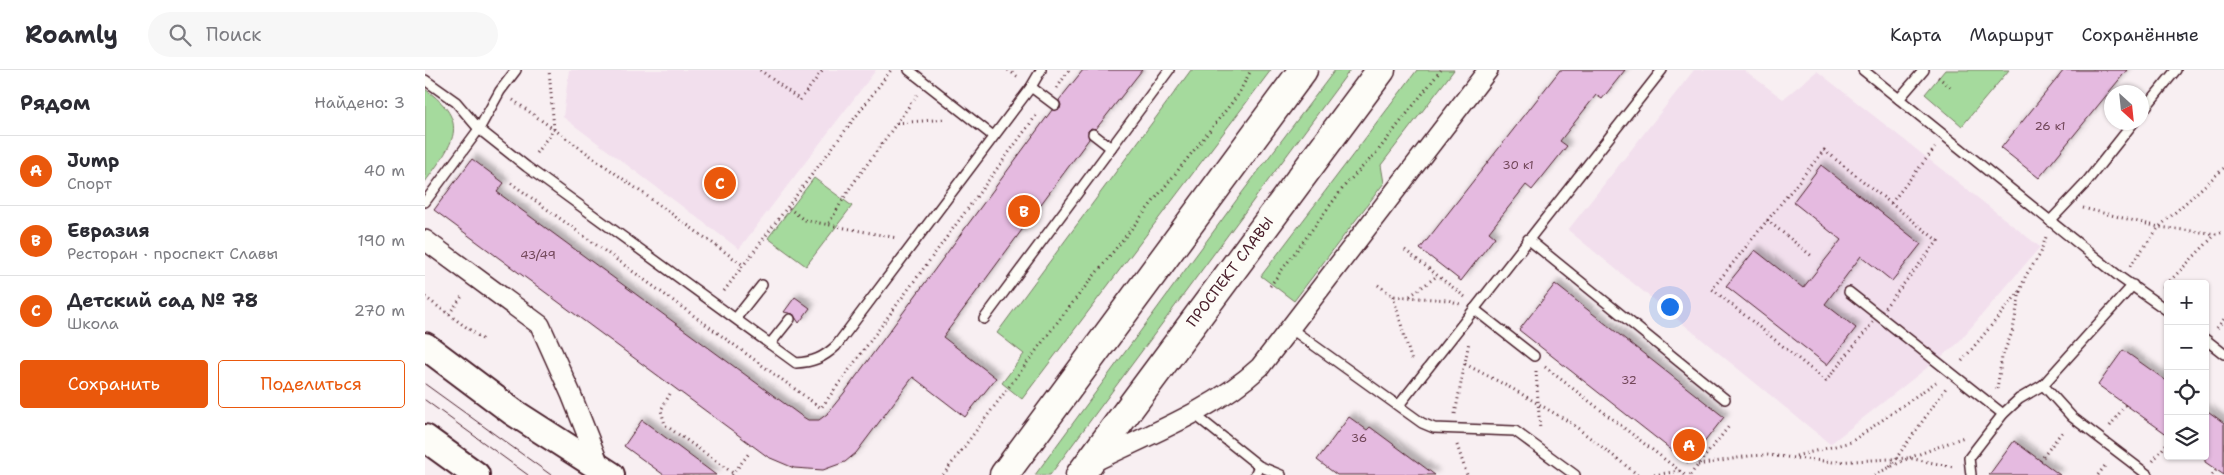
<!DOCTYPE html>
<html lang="ru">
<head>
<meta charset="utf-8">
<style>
  :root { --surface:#fff; --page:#f7f7f7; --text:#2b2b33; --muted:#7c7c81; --line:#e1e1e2; --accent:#ea580c }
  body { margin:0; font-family:"Shantell Sans",sans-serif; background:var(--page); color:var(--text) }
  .controls { position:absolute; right:15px; bottom:15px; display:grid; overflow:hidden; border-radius:5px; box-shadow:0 1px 4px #0004 }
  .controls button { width:45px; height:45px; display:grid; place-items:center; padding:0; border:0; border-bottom:1px solid var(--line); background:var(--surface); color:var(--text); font:25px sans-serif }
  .compass { position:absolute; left:1679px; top:15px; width:45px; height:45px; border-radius:50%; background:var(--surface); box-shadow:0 1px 4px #0004; rotate:153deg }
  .you { position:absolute; left:1244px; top:236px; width:18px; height:18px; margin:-12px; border:4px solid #fff; border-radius:50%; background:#1a73e8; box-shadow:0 0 0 8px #1a73e833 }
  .badge { display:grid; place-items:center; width:32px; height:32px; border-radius:50%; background:var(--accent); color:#fff; font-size:16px; font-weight:700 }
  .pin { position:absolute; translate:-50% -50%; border:2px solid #fff; box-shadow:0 1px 5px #0006 }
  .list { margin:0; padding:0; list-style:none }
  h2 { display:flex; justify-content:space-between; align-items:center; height:65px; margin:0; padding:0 20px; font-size:21px }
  h2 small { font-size:16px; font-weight:400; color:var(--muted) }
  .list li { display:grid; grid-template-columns:32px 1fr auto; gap:15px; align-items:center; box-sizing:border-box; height:70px; padding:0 20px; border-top:1px solid var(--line) }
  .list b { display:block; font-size:19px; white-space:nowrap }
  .list p { margin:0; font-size:16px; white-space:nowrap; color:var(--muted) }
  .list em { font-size:16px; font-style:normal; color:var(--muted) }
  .actions { display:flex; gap:10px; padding:15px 20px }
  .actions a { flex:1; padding:11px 0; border:1px solid var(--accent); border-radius:5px; text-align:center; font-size:18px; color:var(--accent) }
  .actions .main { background:var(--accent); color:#fff }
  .icon { flex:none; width:28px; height:28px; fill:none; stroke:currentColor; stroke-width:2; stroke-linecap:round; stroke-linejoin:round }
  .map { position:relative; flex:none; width:1799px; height:405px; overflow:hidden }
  header { display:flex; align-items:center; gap:30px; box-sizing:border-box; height:70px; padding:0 25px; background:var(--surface); border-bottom:1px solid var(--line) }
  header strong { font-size:24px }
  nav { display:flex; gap:28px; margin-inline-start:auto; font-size:18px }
  .search { width:350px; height:45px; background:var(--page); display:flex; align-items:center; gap:12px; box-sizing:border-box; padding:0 18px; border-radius:28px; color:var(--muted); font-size:19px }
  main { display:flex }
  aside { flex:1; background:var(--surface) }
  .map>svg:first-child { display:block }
  .built { fill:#f2dfed }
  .green { fill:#a5da9d; stroke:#787c64 }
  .building { fill:#e5bae0; stroke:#4a1f2b; filter:url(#shadow) }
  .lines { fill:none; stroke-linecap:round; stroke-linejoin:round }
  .lane-casing { stroke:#4a1f2b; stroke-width:12 }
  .street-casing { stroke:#4a1f2b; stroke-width:22 }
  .secondary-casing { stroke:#4a1f2b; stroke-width:30 }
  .primary-casing { stroke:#4a1f2b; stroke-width:31 }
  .path { stroke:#4a1f2b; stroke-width:3; stroke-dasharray:1 4; stroke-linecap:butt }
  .lane { stroke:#fdfcf7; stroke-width:9 }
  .street { stroke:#fdfcf7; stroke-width:19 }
  .secondary { stroke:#fdfcf7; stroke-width:26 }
  .primary { stroke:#fdfcf7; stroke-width:28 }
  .tram { stroke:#4a1f2b; stroke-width:1 }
  .labels { text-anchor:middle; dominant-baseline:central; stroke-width:4; stroke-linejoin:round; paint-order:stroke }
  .number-label { font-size:12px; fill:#714658 }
  .street-label { font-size:15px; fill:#4a1f2b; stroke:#fdfcf7 }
</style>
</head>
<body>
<header>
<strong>Roamly</strong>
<div class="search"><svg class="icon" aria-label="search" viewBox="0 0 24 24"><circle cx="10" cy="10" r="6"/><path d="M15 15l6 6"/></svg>Поиск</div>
<nav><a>Карта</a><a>Маршрут</a><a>Сохранённые</a></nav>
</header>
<main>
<aside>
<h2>Рядом<small>Найдено: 3</small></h2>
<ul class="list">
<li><span class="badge">A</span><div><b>Jump</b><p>Спорт</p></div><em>40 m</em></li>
<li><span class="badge">B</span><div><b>Евразия</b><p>Ресторан · проспект Славы</p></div><em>190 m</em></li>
<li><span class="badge">C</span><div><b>Детский сад № 78</b><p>Школа</p></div><em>270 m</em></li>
</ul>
<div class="actions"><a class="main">Сохранить</a><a>Поделиться</a></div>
</aside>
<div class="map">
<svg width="1799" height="405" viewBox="0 0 1799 405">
  <defs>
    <filter id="shadow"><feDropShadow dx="4.5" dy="-4.5" stdDeviation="2.5" flood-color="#0004"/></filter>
  </defs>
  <rect width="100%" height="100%" fill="#f8eff2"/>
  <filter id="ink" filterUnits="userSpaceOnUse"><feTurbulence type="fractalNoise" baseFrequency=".02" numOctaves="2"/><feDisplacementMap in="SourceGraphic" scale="10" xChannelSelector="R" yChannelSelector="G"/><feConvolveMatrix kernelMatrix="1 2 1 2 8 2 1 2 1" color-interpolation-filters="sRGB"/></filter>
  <g filter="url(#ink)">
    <!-- built -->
    <g class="built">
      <path d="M144,0H451L314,179L138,47Z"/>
      <path d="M1269,0H1319L1358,29L1392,1L1615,177L1531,275L1405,374L1143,160Z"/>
    </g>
    <!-- green -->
    <g class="green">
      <path d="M766,0H846L597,329L577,313L599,284L572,263Z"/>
      <path d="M910,0H925L625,405H610L813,128Z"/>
      <path d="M992,0H1029L956,95L959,113L869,231L836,206Z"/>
      <path d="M1520,0H1584L1537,56L1500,24Z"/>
      <path d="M0,19C47,53 28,73 0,112Z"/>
      <path d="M389,108L427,136L381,196L343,168Z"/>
    </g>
    <!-- building -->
    <g class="building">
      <path d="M658,0H717L671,59L666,58L663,61L664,69L518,267L571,308L540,347L488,307L431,383L420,392L398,400L369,398L343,387L9,140L47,89L79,113L72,122L375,345L383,350H394L402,344L419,323L627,40L635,39L636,35L634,30Z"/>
      <path d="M1135,0H1200L1177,29L1171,25L1135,71L1142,76L1107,120L1101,115L1064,162L1070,167L1036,211L995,179Z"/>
      <path d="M1639,0H1702L1614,108L1576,78Z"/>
      <path d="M1396,95L1496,174L1467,211L1436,186L1400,234L1431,258L1402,295L1301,216L1330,180L1378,218L1416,170L1368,132Z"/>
      <path d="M1130,214L1299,347L1263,393L1094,260Z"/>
      <path d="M370,227L385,238L374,253L368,244L359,242Z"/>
      <path d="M1698,280L1743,312V365L1673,315Z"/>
      <path d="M1780,339L1799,353V405L1780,392Z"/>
      <path d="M924,347L942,360L945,357L1010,405H912L892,390Z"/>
      <path d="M217,350L291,405H239L199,376Z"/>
      <path d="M1589,371L1635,405H1564Z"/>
    </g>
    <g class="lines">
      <defs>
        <g id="lane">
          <path d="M484,0L568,66"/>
          <path d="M1438,0L1696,208L1743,241"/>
          <path d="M0,10L31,32L54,59L102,97L371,293C388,292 398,288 411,276L606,17L616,0"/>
          <path d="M606,17L630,35"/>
          <path d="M1474,29L1499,0"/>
          <path d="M1716,43L1751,0"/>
          <path d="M668,64L686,78"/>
          <path d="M0,132L54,59L75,21L91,0"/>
          <path d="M1625,151L1659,115L1709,52"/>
          <path d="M1103,169L1300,329"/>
          <path d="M1424,222L1578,344"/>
          <path d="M1049,239L1109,286"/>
          <path d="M311,248L337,215"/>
          <path d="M559,249L744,0"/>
          <path d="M865,258L997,353L1009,358L1090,361L1150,405"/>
          <path d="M1780,269L1799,284"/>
          <path d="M345,274L365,249"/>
          <path d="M1618,315L1708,215"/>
          <path d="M974,335L1237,0"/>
          <path d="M769,344L834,396L856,405"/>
          <path d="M830,405L834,396"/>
          <path d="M1546,405L1544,388L1578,344L1594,329L1618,315L1647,347L1723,405"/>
        </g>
        <g id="street">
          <path d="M0,170L115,255L146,324L175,397"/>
          <path d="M668,392C725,364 787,341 835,297L1063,0"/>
        </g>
        <g id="secondary">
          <path d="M0,276L88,342L186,405"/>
          <path d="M0,368L51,405"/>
        </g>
        <g id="primary">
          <path d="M579,405L878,0"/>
          <path d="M655,405L956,0"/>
        </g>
      </defs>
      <!-- lane casing -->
      <use href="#lane" class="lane-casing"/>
      <!-- street casing -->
      <use href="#street" class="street-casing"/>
      <!-- secondary casing -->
      <use href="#secondary" class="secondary-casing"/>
      <!-- primary casing -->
      <use href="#primary" class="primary-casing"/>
      <!-- path -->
      <g class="path">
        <path d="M335,0L375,30L398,0"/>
        <path d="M583,0L593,7"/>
        <path d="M1513,7L1528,19"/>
        <path d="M632,18L644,0"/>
        <path d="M88,30L318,195"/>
        <path d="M472,53L521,49"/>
        <path d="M1399,80L1513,171L1401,311L1287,219Z"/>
        <path d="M111,83L129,59L124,0"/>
        <path d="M86,113L396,338L613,43"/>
        <path d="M1466,133L1510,78"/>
        <path d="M364,138L379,150L472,168"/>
        <path d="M1658,138L1734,157L1792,164L1799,162"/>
        <path d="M1342,150L1388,187"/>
        <path d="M404,153L425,118L492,25"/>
        <path d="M980,180L1040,227"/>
        <path d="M1705,196L1734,157L1799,98"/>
        <path d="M953,215L968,226L1023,230L1035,234"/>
        <path d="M845,216L921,114L952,82L1016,0"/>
        <path d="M1738,218L1791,164"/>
        <path d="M299,221L466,0"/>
        <path d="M968,226L987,292"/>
        <path d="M985,226L1012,206"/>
        <path d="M0,227L60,271"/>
        <path d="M24,244L38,225"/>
        <path d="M1792,258L1799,249"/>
        <path d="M1537,291L1595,221L1601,205L1614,186L1621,167"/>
        <path d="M1040,294L1088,319L1146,353L1213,405"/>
        <path d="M1120,297L1260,405"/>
        <path d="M1111,301L1115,360"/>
        <path d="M1572,319L1577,287L1588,260L1595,221"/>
        <path d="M245,324L236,340L240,355L308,403"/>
        <path d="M1030,344L1044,272"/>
        <path d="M1685,356L1701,334"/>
        <path d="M1032,375L1042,405"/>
        <path d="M1371,386L1426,372L1511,312"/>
        <path d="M1615,391L1639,359"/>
        <path d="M1728,391L1743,372"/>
        <path d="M1273,395L1324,386L1342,385L1408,392L1484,388L1528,397"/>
        <path d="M1465,397L1521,318"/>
        <path d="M307,405L325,382"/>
        <path d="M518,405L637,246L813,25L826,0"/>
        <path d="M1229,405L1255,401"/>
        <path d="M1265,405L1305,355"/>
        <path d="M1449,405L1484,388L1539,367"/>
        <path d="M1673,405L1682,393"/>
        <path d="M1787,405L1791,400"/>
      </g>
      <!-- lane -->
      <use href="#lane" class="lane"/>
      <!-- street -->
      <use href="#street" class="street"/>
      <!-- secondary -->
      <use href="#secondary" class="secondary"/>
      <!-- primary -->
      <use href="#primary" class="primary"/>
      <!-- tram -->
      <g class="tram">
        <path d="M0,314L126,405"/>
        <path d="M0,330L103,405"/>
      </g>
    </g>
  </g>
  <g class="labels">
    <!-- number labels -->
    <g class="number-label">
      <text x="1625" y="56">26 к1</text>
      <text x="1093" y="95">30 к1</text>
      <text x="113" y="185">43/49</text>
      <text x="1204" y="310">32</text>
      <text x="934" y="368">36</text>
    </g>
    <!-- street labels -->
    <g class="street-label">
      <text transform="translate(805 202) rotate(-53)">ПРОСПЕКТ СЛАВЫ</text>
    </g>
  </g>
</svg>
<div class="controls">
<button>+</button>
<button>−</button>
<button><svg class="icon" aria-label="locate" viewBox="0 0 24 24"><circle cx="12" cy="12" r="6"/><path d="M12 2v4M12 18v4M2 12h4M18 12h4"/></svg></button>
<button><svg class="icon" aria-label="layers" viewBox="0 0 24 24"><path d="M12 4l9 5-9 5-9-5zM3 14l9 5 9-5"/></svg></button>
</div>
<svg class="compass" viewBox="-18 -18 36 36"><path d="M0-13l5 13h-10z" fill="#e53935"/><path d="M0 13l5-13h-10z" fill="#7c7c81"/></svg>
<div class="you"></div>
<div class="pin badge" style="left:1264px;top:375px">A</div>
<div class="pin badge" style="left:599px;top:141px">B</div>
<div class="pin badge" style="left:295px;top:113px">C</div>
</div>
</main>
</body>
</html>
